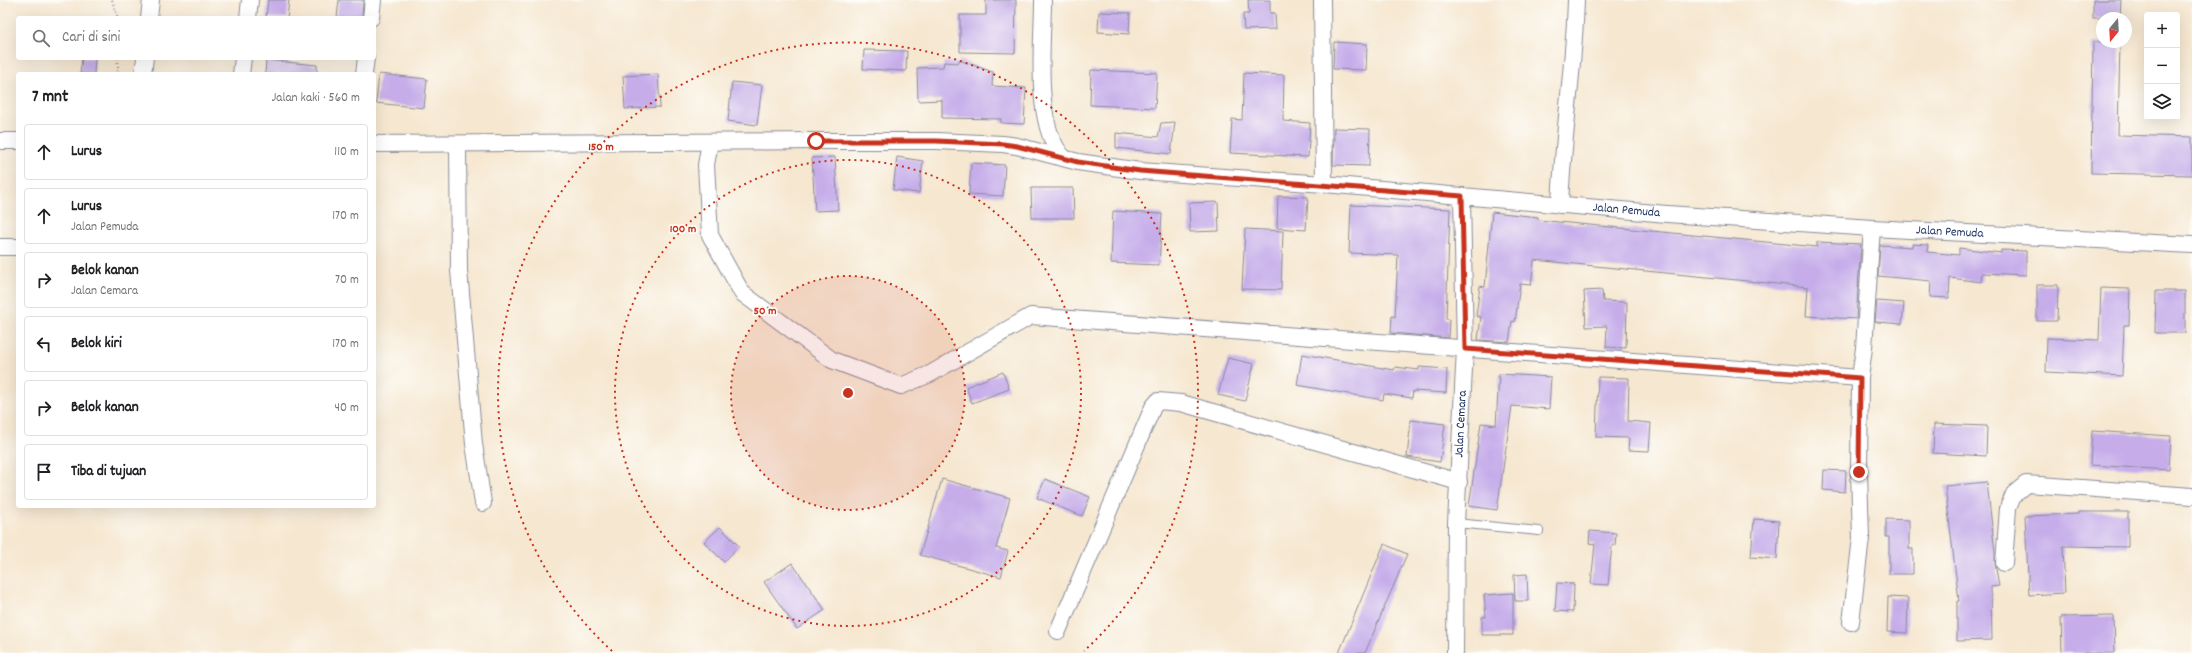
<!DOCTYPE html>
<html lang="id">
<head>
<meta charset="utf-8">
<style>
  :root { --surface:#fff; --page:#f6f6f6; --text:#202124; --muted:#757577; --line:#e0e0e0 }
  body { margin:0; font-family:Dekko,sans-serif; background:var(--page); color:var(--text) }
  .controls { position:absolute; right:12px; top:12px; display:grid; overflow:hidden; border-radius:4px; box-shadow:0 4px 16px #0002 }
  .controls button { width:36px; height:36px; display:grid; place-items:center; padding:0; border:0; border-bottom:1px solid var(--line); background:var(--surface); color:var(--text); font:20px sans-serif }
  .compass { position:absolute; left:2096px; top:12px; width:36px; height:36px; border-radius:50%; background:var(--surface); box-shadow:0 4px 16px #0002; rotate:198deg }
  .stop { position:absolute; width:12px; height:12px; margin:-9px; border:3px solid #c8321e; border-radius:50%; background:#fff }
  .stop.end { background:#c8321e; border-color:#fff; box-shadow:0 1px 4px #0008 }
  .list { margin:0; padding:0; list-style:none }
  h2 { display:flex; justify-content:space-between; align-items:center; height:52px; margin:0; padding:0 16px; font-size:17px }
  h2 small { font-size:13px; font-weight:400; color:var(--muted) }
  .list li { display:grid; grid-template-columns:26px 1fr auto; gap:12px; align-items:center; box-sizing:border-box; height:56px; margin:0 8px 8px; padding:0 8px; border:1px solid var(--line); border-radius:4px }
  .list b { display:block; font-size:15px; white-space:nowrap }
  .list p { margin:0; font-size:13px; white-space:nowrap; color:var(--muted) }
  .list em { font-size:13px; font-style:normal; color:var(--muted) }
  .icon { flex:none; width:22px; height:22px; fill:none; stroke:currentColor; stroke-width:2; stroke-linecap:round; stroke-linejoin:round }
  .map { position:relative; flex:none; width:2192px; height:653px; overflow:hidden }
  .search { position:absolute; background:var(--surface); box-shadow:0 4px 16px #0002; left:16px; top:16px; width:360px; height:44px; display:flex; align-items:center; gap:10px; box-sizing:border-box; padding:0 14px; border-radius:4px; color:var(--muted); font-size:15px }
  .panel { position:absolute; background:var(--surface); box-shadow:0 4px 16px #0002; left:16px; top:72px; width:360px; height:436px; border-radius:4px }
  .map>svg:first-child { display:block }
  .building { fill:#c6adea }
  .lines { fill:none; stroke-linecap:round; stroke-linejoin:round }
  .service-casing { stroke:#888b97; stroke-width:10 }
  .minor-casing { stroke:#888b97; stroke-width:18 }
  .path { stroke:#888b97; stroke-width:2.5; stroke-dasharray:1 3; stroke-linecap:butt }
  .service { stroke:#fff; stroke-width:8 }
  .minor { stroke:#fff; stroke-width:16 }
  .route { stroke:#c8321e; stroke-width:5 }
  .ring { fill:none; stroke:#c8321e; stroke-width:2; stroke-dasharray:2 4 }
  .labels { text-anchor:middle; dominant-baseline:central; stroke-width:3.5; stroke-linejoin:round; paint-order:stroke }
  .street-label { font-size:13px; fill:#1b2f5e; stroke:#fdfcf7 }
  .centre { fill:#c8321e; stroke:#fdfcf7; stroke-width:2 }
  .ring-label { font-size:12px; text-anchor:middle; font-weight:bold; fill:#c8321e; stroke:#fdfcf7; stroke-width:3.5; stroke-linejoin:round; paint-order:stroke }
</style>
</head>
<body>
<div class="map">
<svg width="2192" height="653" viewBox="0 0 2192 653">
  <rect width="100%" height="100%" fill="#fdfcf7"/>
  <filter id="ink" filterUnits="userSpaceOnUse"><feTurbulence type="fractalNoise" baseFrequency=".025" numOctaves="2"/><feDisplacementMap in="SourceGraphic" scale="8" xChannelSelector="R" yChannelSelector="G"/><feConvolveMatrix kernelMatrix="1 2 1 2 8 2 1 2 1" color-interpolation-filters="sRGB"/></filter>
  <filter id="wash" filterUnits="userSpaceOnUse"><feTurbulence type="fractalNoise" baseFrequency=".012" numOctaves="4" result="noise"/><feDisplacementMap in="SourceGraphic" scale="16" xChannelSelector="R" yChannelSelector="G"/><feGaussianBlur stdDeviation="0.9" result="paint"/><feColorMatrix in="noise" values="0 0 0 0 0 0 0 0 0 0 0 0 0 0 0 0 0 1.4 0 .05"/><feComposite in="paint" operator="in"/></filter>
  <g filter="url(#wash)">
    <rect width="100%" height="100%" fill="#f6e7d0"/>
    <g id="blocks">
      <!-- building -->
      <g class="building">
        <path d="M268,0H289L287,18H266Z"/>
        <path d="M339,0H363L362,18H337Z"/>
        <path d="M986,0H1016L1015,53L960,52V15H986Z"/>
        <path d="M1248,0H1270V13H1275L1276,29L1244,30L1243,14H1249Z"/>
        <path d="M2093,0H2121L2120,18H2093Z"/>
        <path d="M1099,12L1130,13L1129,34L1098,32Z"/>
        <path d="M1334,42L1367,44L1366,70L1333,69Z"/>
        <path d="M2093,42H2120L2118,135L2192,137V175L2091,173Z"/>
        <path d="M864,50L907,51L906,71L863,69Z"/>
        <path d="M82,58H95L94,74H80Z"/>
        <path d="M266,60L317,65V74H265Z"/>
        <path d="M959,60L993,72L992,86L1026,88L1024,124L1001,123V119L942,118V100L918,101L917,68L943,67L944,62L959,63Z"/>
        <path d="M1091,70L1157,73L1155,108L1090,105Z"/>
        <path d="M1244,73L1284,75L1283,121L1310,123L1308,157L1230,153L1232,119L1242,120Z"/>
        <path d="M379,74L427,79L424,108L376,103Z"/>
        <path d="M658,74L660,107L625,109L623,76Z"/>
        <path d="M732,82L762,85L757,125L728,121Z"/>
        <path d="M1175,122L1171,154L1116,148V133L1158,137L1161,123Z"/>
        <path d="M1334,128L1370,129L1369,166L1333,165Z"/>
        <path d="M835,157L838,210L815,211L812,158Z"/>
        <path d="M897,157L923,161L919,193L893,190Z"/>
        <path d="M971,163L1005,165L1003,196L969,194Z"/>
        <path d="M1031,188H1073L1074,218H1032Z"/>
        <path d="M1278,196L1308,197L1306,230L1277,228Z"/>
        <path d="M1218,202L1219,231L1190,232L1189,203Z"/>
        <path d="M1351,205L1450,209L1446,319H1449L1448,338L1391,333L1392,316L1395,317L1398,255L1349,253Z"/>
        <path d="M1113,211L1162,214L1159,265L1111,263Z"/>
        <path d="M1492,212L1538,217V220L1817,247V242L1861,244L1856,319L1806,316L1808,287L1534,260L1531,285L1520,284L1515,322L1512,321L1509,342L1478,340L1481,317L1476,316L1480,286L1485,287Z"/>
        <path d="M1245,229L1283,231L1281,290L1242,289Z"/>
        <path d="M1912,244L1928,245L1927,252L1959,255V248L2001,253V250L2026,251V275L1982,273L1981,282L1950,278L1949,298L1930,297L1931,281L1878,276L1880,245L1912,247Z"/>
        <path d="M2037,285H2058L2057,321H2037Z"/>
        <path d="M2101,288L2130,289L2129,325H2124L2122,376L2046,372L2047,338L2099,340Z"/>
        <path d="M1602,290L1603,301L1627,302L1626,348L1606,347L1607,326L1586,327L1584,291Z"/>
        <path d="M2156,291H2185V333H2155Z"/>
        <path d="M1877,301L1904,303L1902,324L1877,322L1875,321Z"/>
        <path d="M1302,354L1394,370L1395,367L1419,370V367L1447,369L1446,393L1413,391L1412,398L1384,394L1383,400L1297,385Z"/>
        <path d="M1228,358L1254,364L1245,401L1218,395Z"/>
        <path d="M1003,372L1009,389L972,403L966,387Z"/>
        <path d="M1499,374L1551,377L1549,409L1512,406L1497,510L1469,506L1481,423L1496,425Z"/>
        <path d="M1598,377L1629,378L1628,421L1651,423L1649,451L1628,450L1629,438L1596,437Z"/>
        <path d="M1411,420L1445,424L1440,462L1407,457Z"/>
        <path d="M1934,424L1987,426L1986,456L1933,453Z"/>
        <path d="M2092,431L2171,436L2169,470L2090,465Z"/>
        <path d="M1824,470L1846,471L1845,492L1823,490Z"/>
        <path d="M942,479L1010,498L996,548L1008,551L1001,577L920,555Z"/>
        <path d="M1045,479L1090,497L1082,516L1037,498Z"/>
        <path d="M1987,482L1995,553V563L1999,586L1991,587L1992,640L1957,641V601H1959L1945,486Z"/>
        <path d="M2078,512H2128V547L2063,546L2065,593L2029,595L2025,516L2078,514Z"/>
        <path d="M1754,519L1779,521L1777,559L1751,557Z"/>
        <path d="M1886,519L1909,520V549H1913V574H1889V537H1886Z"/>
        <path d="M720,527L739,546L724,562L704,542Z"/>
        <path d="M1590,531L1616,533L1615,545H1612L1608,585L1591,584L1595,544L1589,543Z"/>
        <path d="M1384,544L1407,554L1365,653H1339Z"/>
        <path d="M792,563L825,610L797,629L764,582Z"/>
        <path d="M1527,574L1528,601H1515L1514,575Z"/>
        <path d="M1557,583L1574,584L1573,612L1555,611Z"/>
        <path d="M1513,593V635H1482V617H1486L1484,595Z"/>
        <path d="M1888,597L1908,598L1907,633L1887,632Z"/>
        <path d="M2114,616L2115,653H2062L2061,617Z"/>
      </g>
    </g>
  </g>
  <g filter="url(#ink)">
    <use href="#blocks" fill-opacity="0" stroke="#888b97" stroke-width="1"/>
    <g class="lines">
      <defs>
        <path id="service" d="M1456,523L1539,531"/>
        <g id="minor">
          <path d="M1043,0C1043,44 1033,124 1063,157"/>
          <path d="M1322,0L1324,184"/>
          <path d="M149,18L151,0"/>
          <path d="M248,18L250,0"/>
          <path d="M371,18L373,0"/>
          <path d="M143,74L145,58"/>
          <path d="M241,74L243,58"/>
          <path d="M364,74L366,58"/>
          <path d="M0,141H18"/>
          <path d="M710,142L706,165L710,235L742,293L832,360L901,386L930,374L1031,316L1860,378"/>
          <path id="s1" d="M374,144L816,141H936L1003,144L1017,146L1078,162L1140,171L1324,184L1667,214L1872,228L2192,245"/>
          <path d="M458,144L459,270L474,444L483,503"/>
          <path d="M1560,205C1563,136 1574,68 1576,0"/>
          <path d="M0,247H18"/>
          <path d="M2004,563L2008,508L2014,494L2026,484L2192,496"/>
          <path d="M1851,622L1861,538L1859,472L1860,378L1864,348L1872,228"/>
          <path d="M1058,631L1153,407L1158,401L1181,403L1459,482"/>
          <path id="s2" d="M1455,653L1456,523L1465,349L1462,196"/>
        </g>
      </defs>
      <!-- service casing -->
      <use href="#service" class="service-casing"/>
      <!-- minor casing -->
      <use href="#minor" class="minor-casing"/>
      <!-- path -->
      <g class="path">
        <path d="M112,0L118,18"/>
        <path d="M118,58V74"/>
      </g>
      <!-- service -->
      <use href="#service" class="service"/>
      <!-- minor -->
      <use href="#minor" class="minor"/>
    </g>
  </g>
  <g class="lines" filter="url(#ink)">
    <!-- route -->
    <path class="route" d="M816,141H936L1003,144L1017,146L1078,162L1140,171L1462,196L1465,349L1860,378L1859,472"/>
  </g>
  <!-- distance rings -->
  <circle cx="848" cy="393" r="117" fill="#c8321e" fill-opacity=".12"/>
  <g class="ring">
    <circle cx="848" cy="393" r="117"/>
    <circle cx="848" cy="393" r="233"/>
    <path d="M612 651A350 350 0 1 1 1084 651"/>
  </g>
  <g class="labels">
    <!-- street labels -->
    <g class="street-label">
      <text stroke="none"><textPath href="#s1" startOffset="1257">Jalan Pemuda</textPath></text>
      <text stroke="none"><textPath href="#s1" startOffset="1581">Jalan Pemuda</textPath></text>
      <text stroke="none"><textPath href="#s2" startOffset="229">Jalan Cemara</textPath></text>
    </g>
  </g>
  <circle cx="848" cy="393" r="6" class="centre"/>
  <g class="ring-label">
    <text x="601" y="150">150 m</text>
    <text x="683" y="232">100 m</text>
    <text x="765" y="314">50 m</text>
  </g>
</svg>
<div class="controls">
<button>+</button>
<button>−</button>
<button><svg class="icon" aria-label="layers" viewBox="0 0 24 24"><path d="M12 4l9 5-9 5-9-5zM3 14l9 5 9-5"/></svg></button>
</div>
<svg class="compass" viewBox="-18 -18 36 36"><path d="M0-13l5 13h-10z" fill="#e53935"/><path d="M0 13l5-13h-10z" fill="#757577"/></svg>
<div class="stop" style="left:816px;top:141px"></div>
<div class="stop end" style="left:1859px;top:472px"></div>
<div class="search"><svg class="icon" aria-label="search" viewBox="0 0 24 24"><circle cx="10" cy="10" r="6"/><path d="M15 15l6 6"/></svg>Cari di sini</div>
<section class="panel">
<h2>7 mnt<small>Jalan kaki · 560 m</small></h2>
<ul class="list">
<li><svg class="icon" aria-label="ahead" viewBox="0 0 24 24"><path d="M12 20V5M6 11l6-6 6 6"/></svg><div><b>Lurus</b></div><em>110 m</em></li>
<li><svg class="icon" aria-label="ahead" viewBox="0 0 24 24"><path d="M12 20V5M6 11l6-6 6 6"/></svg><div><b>Lurus</b><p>Jalan Pemuda</p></div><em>170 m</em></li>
<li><svg class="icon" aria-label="right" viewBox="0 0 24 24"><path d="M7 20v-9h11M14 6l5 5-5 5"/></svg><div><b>Belok kanan</b><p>Jalan Cemara</p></div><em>70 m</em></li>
<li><svg class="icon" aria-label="left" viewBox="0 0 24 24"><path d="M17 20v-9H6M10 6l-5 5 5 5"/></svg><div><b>Belok kiri</b></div><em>170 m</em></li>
<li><svg class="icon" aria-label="right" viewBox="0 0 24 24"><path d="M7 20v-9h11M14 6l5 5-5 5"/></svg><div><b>Belok kanan</b></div><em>40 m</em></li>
<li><svg class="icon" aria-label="arrive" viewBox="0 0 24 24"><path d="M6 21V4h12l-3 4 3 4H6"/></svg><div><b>Tiba di tujuan</b></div></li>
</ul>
</section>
</div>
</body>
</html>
